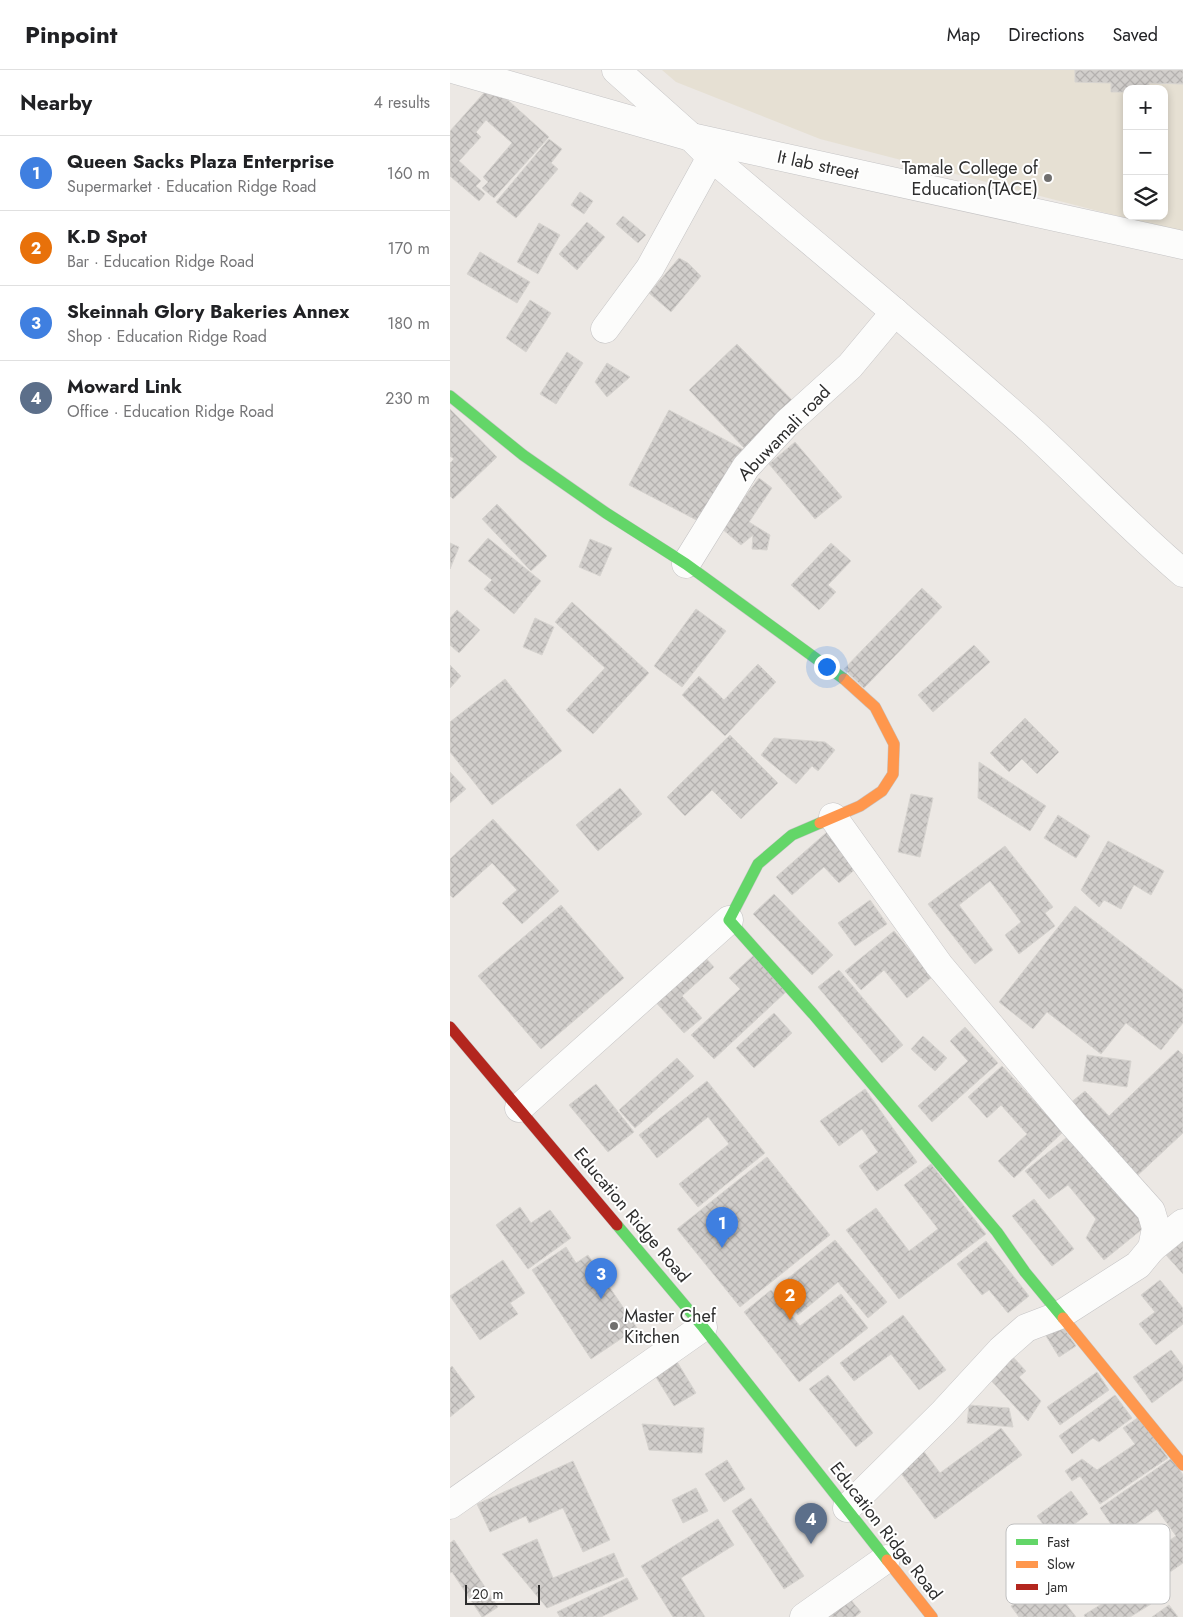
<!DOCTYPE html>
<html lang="en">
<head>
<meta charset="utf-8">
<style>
  :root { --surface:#fff; --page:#f6f6f6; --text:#202124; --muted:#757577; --line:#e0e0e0; --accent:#ea580c }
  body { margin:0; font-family:Jost,sans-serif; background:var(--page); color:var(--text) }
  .controls { position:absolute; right:15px; top:15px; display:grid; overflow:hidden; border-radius:10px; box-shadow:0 2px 8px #0003 }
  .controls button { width:45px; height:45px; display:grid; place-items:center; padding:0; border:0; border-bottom:1px solid var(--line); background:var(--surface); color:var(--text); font:25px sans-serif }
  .scale { position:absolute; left:15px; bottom:12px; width:75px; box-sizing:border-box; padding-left:5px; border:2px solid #2e2e2e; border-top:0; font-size:14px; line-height:18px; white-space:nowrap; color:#2e2e2e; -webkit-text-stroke:4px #fff; paint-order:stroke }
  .you { position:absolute; left:376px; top:596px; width:18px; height:18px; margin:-12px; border:4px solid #fff; border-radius:50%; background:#1a73e8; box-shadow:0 0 0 8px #1a73e833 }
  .badge { display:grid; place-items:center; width:32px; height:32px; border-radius:50%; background:var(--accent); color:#fff; font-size:16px; font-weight:700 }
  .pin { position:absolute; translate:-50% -41px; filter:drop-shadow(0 1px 2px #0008) }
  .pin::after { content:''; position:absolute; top:26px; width:18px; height:15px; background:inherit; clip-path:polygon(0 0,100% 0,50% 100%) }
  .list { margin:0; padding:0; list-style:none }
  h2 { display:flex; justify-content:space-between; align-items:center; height:65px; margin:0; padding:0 20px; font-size:21px }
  h2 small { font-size:16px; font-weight:400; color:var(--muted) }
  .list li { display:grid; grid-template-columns:32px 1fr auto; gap:15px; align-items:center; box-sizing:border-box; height:75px; padding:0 20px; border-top:1px solid var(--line) }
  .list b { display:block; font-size:19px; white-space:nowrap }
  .list p { margin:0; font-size:16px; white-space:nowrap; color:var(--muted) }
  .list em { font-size:16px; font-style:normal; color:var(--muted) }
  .icon { flex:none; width:28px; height:28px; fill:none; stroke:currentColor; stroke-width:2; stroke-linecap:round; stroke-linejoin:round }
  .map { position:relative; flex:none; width:733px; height:1547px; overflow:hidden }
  header { display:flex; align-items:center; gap:30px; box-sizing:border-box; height:70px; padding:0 25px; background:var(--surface); border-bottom:1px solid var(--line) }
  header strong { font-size:24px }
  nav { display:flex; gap:28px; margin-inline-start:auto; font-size:18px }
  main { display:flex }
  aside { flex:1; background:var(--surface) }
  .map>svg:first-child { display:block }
  .education { fill:#e6e0d3; fill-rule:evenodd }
  .building { fill:url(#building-cross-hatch); stroke:#d7d4d0 }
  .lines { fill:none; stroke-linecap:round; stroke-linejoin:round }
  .street-casing { stroke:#c5c4c5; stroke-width:29 }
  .fast-casing { stroke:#c5c4c5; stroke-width:12 }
  .slow-casing { stroke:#c5c4c5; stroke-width:12 }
  .jam-casing { stroke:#c5c4c5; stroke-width:12 }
  .street { stroke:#fcfcfb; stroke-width:28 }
  .fast { stroke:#63d668; stroke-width:11 }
  .slow { stroke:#ff974d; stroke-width:11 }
  .jam { stroke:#b3261e; stroke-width:11 }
  .poi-dot { fill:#706f6e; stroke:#fff; stroke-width:2 }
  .labels { text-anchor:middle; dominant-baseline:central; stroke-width:4; stroke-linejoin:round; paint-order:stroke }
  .street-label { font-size:18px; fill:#2e2e2e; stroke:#fff }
  .poi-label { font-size:18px; fill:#2e2e2e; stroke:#fff; text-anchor:end }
  .key { fill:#fff; stroke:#c0c0c0; stroke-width:1 }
  .key-label { font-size:14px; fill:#2e2e2e }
</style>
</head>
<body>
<header>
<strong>Pinpoint</strong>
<nav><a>Map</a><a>Directions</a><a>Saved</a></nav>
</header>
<main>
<aside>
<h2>Nearby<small>4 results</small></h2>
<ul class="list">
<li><span class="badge" style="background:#3f7fe0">1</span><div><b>Queen Sacks Plaza Enterprise</b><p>Supermarket · Education Ridge Road</p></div><em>160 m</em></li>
<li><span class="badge" style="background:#e8710a">2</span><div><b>K.D Spot</b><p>Bar · Education Ridge Road</p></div><em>170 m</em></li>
<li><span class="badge" style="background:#3f7fe0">3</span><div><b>Skeinnah Glory Bakeries Annex</b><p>Shop · Education Ridge Road</p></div><em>180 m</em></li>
<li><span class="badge" style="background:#5c6f8a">4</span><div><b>Moward Link</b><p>Office · Education Ridge Road</p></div><em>230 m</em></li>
</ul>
</aside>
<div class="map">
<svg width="733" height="1547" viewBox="0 0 733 1547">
  <defs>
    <pattern id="building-cross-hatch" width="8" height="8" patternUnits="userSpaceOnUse" patternTransform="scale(1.25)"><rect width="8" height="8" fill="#d1cecb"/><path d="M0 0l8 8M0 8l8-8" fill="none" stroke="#b4b1af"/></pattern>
  </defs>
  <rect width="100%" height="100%" fill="#ece8e4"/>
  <!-- education -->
  <path class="education" d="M212,0H733V163L370,69L226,12ZM677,19H714V146H677Z"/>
  <!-- building -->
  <g class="building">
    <path d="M625,0H733V14L699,13V19H677V22H661V13L625,12Z"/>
    <path d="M41,15L99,67L44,128L32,118L38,112L33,107L62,73L36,50L26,62L31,67L9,91L31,111L26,116L35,124L29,131L0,106V61Z"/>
    <path d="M99,69L112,79L101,93L108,99L66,148L46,132Z"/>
    <path d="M130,122L143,131L134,144L121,135Z"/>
    <path d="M173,146L196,165L188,173L166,154Z"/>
    <path d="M137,152L155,167L127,200L109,184Z"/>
    <path d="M89,153L110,165L88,204L67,192Z"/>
    <path d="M30,182L80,212L67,233L17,204Z"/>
    <path d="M229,188L238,193L251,206L221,242L199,223Z"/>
    <path d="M80,230L101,243L76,282L56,268Z"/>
    <path d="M287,274L347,335L298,382L239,320Z"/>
    <path d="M117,282L133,293L106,334L90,324Z"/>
    <path d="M157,293L180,307L157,327L145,312Z"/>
    <path d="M0,339L47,387L3,429L0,426V393L4,389L0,386Z"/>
    <path d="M219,340L298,382L258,456L179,415Z"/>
    <path d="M345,372L392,427L365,449L319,394Z"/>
    <path d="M309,408L322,418L299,452L320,465L317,480L302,479L303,465L291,475L271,458Z"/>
    <path d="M47,434L97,486L81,501L32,449Z"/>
    <path d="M38,468L91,511L64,544L34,519L42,510L18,491Z"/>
    <path d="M140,469L162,478L150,506L129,497Z"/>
    <path d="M0,473L9,477L0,499Z"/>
    <path d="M381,473L401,491L378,515L386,522L369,540L341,515Z"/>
    <path d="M472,518L492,537L414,618L394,599Z"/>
    <path d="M122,532L199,603L143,664L116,640L155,598L105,552Z"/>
    <path d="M246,539L276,561L232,617L204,596Z"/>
    <path d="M7,540L30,560L9,583L0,575V548Z"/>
    <path d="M85,548L104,557L92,585L73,577Z"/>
    <path d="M524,575L540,592L483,642L468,625Z"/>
    <path d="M308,594L326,612L275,666L232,625L249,606L274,630Z"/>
    <path d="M0,595L11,606L0,618Z"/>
    <path d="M55,609L112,681L42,735L0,682V652Z"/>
    <path d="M575,648L609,682L587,704L572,689L559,702L540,683Z"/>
    <path d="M280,665L328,713L291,749L262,720L235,746L217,727Z"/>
    <path d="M324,668L375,672L385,680L368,701L362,696L346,714L311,685Z"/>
    <path d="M529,692L596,736L580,761L528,728Z"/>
    <path d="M0,702L16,719L0,733Z"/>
    <path d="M170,718L192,744L148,781L126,755Z"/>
    <path d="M461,724L483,728L470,787L448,782Z"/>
    <path d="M608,745L640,766L626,788L594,768Z"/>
    <path d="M43,749L109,821L72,854L52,833L67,820L42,793L3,828L0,825V789Z"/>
    <path d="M377,762L408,797L389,813L374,797L342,825L326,807Z"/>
    <path d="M658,771L714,801L701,825L684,815L671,839L654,830L649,837L631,820Z"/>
    <path d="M555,776L603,837L595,843L605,856L569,884L555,865L571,852L540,811L509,835L543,880L525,894L478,834Z"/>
    <path d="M324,824L383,885L362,905L303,844Z"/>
    <path d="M420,830L437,854L405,876L388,853Z"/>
    <path d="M111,835L174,908L91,979L28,906Z"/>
    <path d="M625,836L733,920V953L711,980L676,953L651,984L597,942L583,959L549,932Z"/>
    <path d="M444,861L482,907L457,928L434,900L411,920L395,901Z"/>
    <path d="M251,883L264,897L232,926L252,948L234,963L201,927Z"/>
    <path d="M304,885L338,920L264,989L241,965L290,919L279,908Z"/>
    <path d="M389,900L453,975L432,993L368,917Z"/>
    <path d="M324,943L342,963L304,998L286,978Z"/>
    <path d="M515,957L548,993L482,1052L468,1036L518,991L500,971Z"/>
    <path d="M473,966L497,988L485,1001L461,979Z"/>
    <path d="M728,980L733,985V1063L687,1106L619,1034L635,1021L659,1046Z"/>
    <path d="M637,985L681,991L677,1017L633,1011Z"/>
    <path d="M227,988L244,1006L185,1058L169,1040Z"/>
    <path d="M552,996L613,1062L564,1108L548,1091L577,1064L551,1035L537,1048L518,1027Z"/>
    <path d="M257,1011L315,1083L248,1137L229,1114L279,1074L258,1047L207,1088L189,1065Z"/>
    <path d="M146,1014L184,1062L158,1082L119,1035Z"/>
    <path d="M415,1019L467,1092L427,1121L409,1096L428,1082L412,1059L389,1076L370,1051Z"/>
    <path d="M621,1064L696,1156L654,1190L636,1168L646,1149L618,1115L599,1129L575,1101Z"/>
    <path d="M317,1087L380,1165L290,1237L227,1159Z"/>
    <path d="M481,1094L536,1164L449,1229L396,1160L426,1138L459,1181L488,1159L454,1115Z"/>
    <path d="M584,1129L624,1179L602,1196L562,1146Z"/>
    <path d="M70,1137L81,1153L100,1140L121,1168L78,1199L46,1155Z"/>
    <path d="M385,1170L437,1232L418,1248L388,1212L348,1245L326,1218Z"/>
    <path d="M536,1171L579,1226L558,1243L539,1220L532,1225L507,1194Z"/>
    <path d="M733,1171V1204L716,1185Z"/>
    <path d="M116,1177L126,1193L138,1185L187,1258L141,1289L82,1200Z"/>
    <path d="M53,1190L75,1223L60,1233L68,1244L30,1270L0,1226Z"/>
    <path d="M710,1210L733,1238V1254L706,1275L689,1254L705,1242L691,1225Z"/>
    <path d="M321,1220L350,1256L391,1224L418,1258L349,1312L294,1242Z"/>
    <path d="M453,1245L496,1300L469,1320L441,1284L404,1311L390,1293Z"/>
    <path d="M609,1251L626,1276L609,1287L593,1261Z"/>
    <path d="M721,1280L733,1296V1310L702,1333L683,1307Z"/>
    <path d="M561,1285L576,1301L569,1307L591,1331L578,1351L537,1306Z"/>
    <path d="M226,1290L246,1323L224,1336L204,1304Z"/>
    <path d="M2,1296L25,1327L0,1347V1298Z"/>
    <path d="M647,1302L659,1320L610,1355L597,1337Z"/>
    <path d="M378,1305L423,1363L406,1377L359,1319Z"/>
    <path d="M665,1325L682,1348L649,1372L643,1368L622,1384L609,1366Z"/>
    <path d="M519,1335L559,1338L563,1357L517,1353Z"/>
    <path d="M689,1347L718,1388L650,1434L630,1406L622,1411L615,1401L632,1389L647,1400L685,1374L673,1358Z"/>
    <path d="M192,1354L254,1358L252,1383L199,1380Z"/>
    <path d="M551,1358L572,1385L485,1449L447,1398L472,1379L490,1403Z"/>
    <path d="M722,1388L733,1405V1493L707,1511L692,1489L726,1466L707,1439L669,1466L650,1438Z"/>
    <path d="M277,1390L295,1419L274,1432L255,1404Z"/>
    <path d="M123,1391L160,1470L133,1482L113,1438L79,1453L76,1446L40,1462L27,1434Z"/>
    <path d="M246,1418L258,1441L233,1453L222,1430Z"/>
    <path d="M621,1421L638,1444L604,1469L587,1446Z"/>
    <path d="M301,1428L354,1506L334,1519L282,1441Z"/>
    <path d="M268,1449L284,1475L231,1508L255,1547H223L191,1496Z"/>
    <path d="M87,1469L103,1508L164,1483L174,1506L97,1538L52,1484Z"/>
    <path d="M4,1470L48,1537L33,1547H32L2,1502L0,1503V1473Z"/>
    <path d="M177,1508L188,1529L151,1547H110L107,1542Z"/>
    <path d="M597,1509L626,1547H569L561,1536Z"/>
    <path d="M687,1512L701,1534L680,1547H635L634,1545Z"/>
    <path d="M400,1529L411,1542L405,1547H377Z"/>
    <path d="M719,1535L728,1547H702Z"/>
  </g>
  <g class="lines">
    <defs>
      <g id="street">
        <path d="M6,0L241,67L733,175"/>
        <path d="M166,0L241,67L261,87C368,178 477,267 582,361C633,408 680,458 733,503"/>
        <path d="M155,259L200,198L261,87"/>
        <path d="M236,494L296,397L337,353L400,296L445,242"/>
        <path d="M383,747L489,895L624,1055L701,1141L706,1158L702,1178L688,1195L610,1245L576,1258L551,1280L493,1343L397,1438"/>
        <path d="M69,1038L279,850"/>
        <path d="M702,1178L733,1153"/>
        <path d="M0,1435L253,1257"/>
        <path d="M354,1547L436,1489"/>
      </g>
      <g id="fast">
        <path d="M0,326L73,385L156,443L236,494L394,609"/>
        <path d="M370,753L342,765L308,794L279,850L363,944L547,1162L575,1202L613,1248"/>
        <path d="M167,1155L253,1257L437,1490"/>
      </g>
      <g id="slow">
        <path d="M370,753L410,736L432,721L443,704L444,674L425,637L394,609"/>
        <path d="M613,1248L733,1395"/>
        <path d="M437,1490L482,1547"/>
      </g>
      <path id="jam" d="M0,957L167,1155"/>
    </defs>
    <!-- street casing -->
    <use href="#street" class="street-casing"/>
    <!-- fast casing -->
    <use href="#fast" class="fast-casing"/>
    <!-- slow casing -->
    <use href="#slow" class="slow-casing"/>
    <!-- jam casing -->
    <use href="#jam" class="jam-casing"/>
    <!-- street -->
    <use href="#street" class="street"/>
    <!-- fast -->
    <use href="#fast" class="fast"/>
    <!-- slow -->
    <use href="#slow" class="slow"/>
    <!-- jam -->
    <use href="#jam" class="jam"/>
  </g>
  <!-- markers -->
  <g class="poi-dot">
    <circle cx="598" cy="108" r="5"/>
    <circle cx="164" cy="1256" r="5"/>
  </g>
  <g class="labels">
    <!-- street labels -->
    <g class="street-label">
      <text transform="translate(368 95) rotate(12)">It lab street</text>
      <text transform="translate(334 363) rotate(-46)">Abuwamali road</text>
      <text transform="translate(182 1145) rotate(50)">Education Ridge Road</text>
      <text transform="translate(436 1461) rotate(52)">Education Ridge Road</text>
    </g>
    <!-- poi labels -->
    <g class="poi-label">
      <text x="588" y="98">Tamale College of<tspan x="588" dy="21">Education(TACE)</tspan></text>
      <text x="174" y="1246" text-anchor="start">Master Chef<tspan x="174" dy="21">Kitchen</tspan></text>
    </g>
  </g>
  <!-- legend -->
  <rect x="556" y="1454" width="164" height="80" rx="8" class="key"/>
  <rect x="566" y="1469" width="22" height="6" fill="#63d668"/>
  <rect x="566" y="1491" width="22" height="7" fill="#ff974d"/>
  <rect x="566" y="1514" width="22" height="6" fill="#b3261e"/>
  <g class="key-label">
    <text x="597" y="1477">Fast</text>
    <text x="597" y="1499">Slow</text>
    <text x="597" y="1522">Jam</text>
  </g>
</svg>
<div class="controls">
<button>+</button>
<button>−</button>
<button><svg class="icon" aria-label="layers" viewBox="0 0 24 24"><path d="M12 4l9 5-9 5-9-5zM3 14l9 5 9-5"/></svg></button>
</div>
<div class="scale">20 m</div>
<div class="you"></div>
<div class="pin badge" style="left:272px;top:1178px;background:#3f7fe0">1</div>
<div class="pin badge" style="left:340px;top:1250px;background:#e8710a">2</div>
<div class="pin badge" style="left:151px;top:1229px;background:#3f7fe0">3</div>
<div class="pin badge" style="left:361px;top:1474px;background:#5c6f8a">4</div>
</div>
</main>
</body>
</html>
